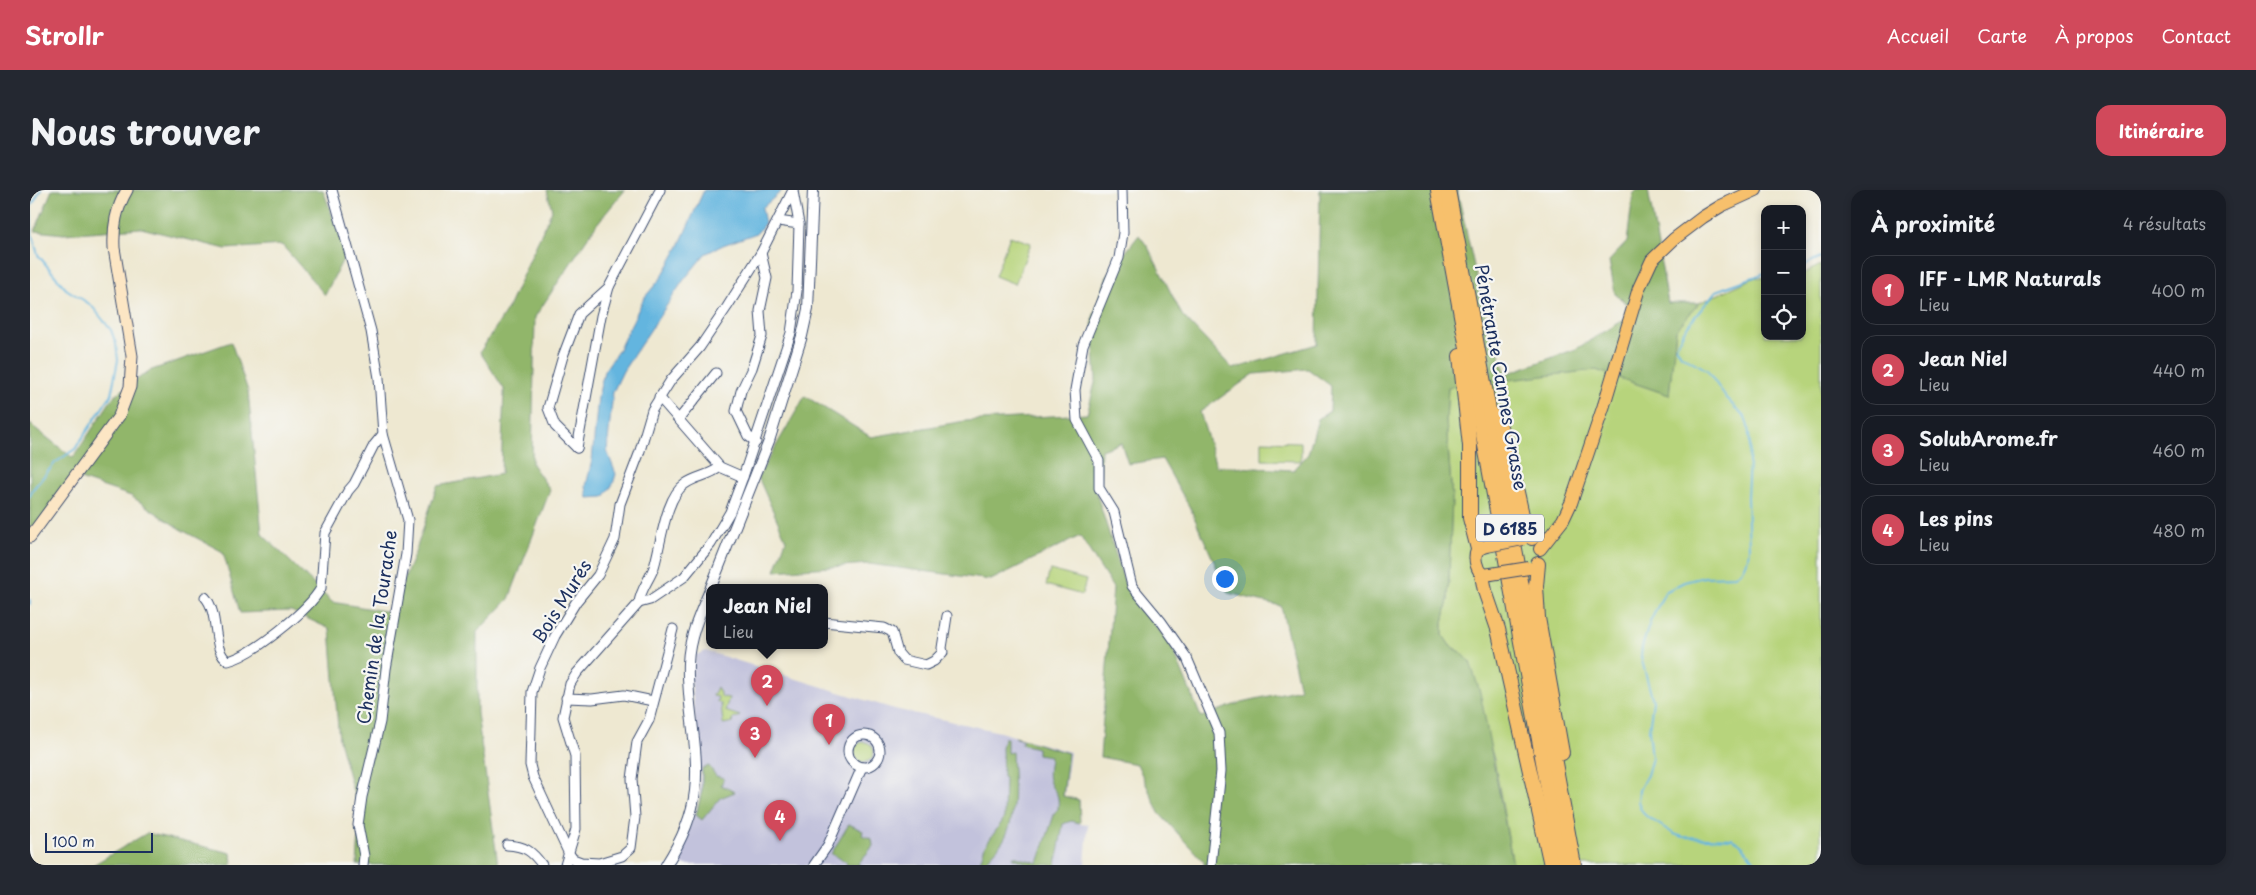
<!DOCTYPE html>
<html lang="fr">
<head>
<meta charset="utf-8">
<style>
  :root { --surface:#171b24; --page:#242831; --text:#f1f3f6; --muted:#9ea1a6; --line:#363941; --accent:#d1495b }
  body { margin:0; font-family:"Playpen Sans",sans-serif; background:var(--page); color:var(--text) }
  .controls { position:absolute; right:15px; top:15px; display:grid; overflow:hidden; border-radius:10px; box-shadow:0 2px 8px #0003 }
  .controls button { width:45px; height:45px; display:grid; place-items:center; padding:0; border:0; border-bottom:1px solid var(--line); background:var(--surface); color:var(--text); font:25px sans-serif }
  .scale { position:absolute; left:15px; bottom:12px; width:108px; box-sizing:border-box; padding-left:5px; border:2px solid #1b2f5e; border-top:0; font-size:14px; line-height:18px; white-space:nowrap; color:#1b2f5e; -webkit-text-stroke:4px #f6f6f2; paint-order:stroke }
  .you { position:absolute; left:1194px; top:388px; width:18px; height:18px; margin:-12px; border:4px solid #fff; border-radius:50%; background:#1a73e8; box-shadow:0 0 0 8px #1a73e833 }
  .badge { display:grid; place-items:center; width:32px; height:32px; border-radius:50%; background:var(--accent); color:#fff; font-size:16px; font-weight:700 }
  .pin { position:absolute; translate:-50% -41px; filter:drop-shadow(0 1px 2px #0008) }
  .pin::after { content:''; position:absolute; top:26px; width:18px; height:15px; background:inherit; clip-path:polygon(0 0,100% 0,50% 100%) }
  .popup { position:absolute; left:676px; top:394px; width:122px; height:65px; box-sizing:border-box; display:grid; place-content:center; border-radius:10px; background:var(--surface); filter:drop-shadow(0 1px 4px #0005); font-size:16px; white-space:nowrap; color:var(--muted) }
  .popup b { font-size:19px; color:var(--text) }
  .popup::after { content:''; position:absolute; left:50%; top:100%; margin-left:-10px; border:10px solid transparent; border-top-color:var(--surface) }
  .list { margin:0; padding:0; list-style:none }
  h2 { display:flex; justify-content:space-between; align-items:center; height:65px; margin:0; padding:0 20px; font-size:21px }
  h2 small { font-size:16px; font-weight:400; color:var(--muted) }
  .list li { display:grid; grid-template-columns:32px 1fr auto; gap:15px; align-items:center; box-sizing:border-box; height:70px; margin:0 10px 10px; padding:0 10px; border:1px solid var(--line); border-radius:15px }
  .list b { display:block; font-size:19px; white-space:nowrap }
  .list p { margin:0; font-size:16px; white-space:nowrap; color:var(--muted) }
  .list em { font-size:16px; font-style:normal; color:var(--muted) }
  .icon { flex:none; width:28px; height:28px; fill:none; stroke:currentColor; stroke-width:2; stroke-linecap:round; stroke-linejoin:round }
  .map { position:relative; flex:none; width:1791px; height:675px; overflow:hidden; border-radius:15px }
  header { display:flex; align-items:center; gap:30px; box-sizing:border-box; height:70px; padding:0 25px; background:var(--accent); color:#fff }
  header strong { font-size:24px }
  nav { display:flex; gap:28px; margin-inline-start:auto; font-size:18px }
  .intro { display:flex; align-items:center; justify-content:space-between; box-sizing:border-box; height:120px; padding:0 30px }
  h1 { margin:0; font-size:35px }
  .button { padding:12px 22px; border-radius:15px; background:var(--accent); color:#fff; font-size:18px; font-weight:700 }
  main { display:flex; gap:30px; padding:0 30px }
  aside { flex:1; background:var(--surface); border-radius:15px; box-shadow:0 2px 8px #0003 }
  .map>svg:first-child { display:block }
  .industrial { fill:#c2c2dc }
  .green { fill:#b7d47b; stroke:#69826c }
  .forest { fill:#91b66b; stroke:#567264; fill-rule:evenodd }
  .water { fill:#64b5df; stroke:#40729e }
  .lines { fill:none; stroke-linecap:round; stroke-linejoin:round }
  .stream { stroke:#64b5df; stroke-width:2 }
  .minor-casing { stroke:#3b4b6f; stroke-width:11 }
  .tertiary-casing { stroke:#3b4b6f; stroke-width:12 }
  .secondary-casing { stroke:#3b4b6f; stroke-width:13 }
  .primary-casing { stroke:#3b4b6f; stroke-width:14 }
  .trunk-casing { stroke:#3b4b6f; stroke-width:16 }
  .minor { stroke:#fff; stroke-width:9 }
  .tertiary { stroke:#fff; stroke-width:10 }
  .secondary { stroke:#fce6c4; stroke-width:11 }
  .primary { stroke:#f7c06c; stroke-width:12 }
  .trunk { stroke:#f7c06c; stroke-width:14 }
  .primary-bridge-casing { stroke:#3b4b6f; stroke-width:14; stroke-linecap:butt }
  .primary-bridge { stroke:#f7c06c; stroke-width:12 }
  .labels { text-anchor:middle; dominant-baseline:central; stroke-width:4.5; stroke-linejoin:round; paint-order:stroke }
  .shield { fill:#f6f6f2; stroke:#5d6b8a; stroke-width:1 }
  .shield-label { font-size:16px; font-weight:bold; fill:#1b2f5e }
  .street-label { font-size:18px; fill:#1b2f5e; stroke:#f6f6f2 }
</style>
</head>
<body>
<header>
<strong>Strollr</strong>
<nav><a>Accueil</a><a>Carte</a><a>À propos</a><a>Contact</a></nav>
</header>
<div class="intro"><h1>Nous trouver</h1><a class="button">Itinéraire</a></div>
<main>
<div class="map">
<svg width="1791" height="675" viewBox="0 0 1791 675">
  <rect width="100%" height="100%" fill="#f6f6f2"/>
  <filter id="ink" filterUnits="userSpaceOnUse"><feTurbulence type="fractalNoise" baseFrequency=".02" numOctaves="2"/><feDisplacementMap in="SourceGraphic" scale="10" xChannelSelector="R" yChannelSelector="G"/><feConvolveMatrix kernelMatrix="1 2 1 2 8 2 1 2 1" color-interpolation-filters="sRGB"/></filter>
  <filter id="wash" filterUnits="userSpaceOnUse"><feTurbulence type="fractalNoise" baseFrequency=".0096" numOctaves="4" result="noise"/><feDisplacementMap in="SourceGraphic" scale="20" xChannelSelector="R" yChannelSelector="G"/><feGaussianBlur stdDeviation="1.12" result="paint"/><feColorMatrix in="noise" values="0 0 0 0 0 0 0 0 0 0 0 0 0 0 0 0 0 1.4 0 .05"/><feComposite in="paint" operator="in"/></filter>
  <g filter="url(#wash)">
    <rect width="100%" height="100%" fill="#eee8d1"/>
    <!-- industrial -->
    <path class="industrial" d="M676,461L864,519L970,542L1040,562L1034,606L1050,610V634L1058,635L1055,675H644L669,611L670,581L661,489L666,465Z"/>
    <!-- green -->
    <g class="green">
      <path d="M980,46L1001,53L985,94L965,86Z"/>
      <path d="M1791,75V675H1483L1464,569L1431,462L1420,456L1413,446V433L1418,410L1422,308L1416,231L1418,196L1566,180L1639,205L1646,139L1669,113L1726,87L1735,88V146H1772V84Z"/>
      <path d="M1232,251L1271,252V271L1232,270Z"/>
      <path d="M1020,380L1056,390L1052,405L1016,395Z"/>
      <path d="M687,497L692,507L699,508L695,521L710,526L701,530L704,532L693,534L691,514L687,512L688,507L683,506Z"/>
      <circle cx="834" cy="562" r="10"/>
    </g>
    <!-- forest -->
    <g class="forest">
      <path d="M22,0H293L316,63L295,105L252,55L196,59L111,38L34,44L5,41Z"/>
      <path d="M517,0H595L566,35L505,127L502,274L520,300L479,409L447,442V523L468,675H327L330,627L309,550L300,439L261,421L210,423L193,362L150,339L101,306L47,288L0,343V234L43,268L84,206L119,181L201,152L218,201L232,344L302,412L360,422L385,363L407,296L471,284L474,199L450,162L477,120L522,20Z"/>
      <path d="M1290,0H1427L1453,116L1476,184L1546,159L1607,122L1585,104L1579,71L1597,52L1603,4L1607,0H1618L1638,113H1669L1646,140L1639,205L1566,180L1418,197L1416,231L1422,308L1418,410L1413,433V445L1420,456L1431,462L1440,472L1450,502L1483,675H1174V672L1129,623L1107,574L1070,567L1083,398L1050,346L961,390L839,374L745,381L756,350L728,287L775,206L841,247L935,231L1057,224L1066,189L1062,130L1077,86L1109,45L1118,57L1152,125L1203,179L1287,154ZM1278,179L1301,196L1300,221L1288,229L1278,264L1264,280L1186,276L1170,222L1224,184ZM1091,253L1098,274L1132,269L1160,318L1198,403L1251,416L1270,499L1212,512L1171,527L1141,455L1097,400L1066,302L1069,298L1071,260Z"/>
      <path d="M985,547L1038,563L1033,606L1049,610L1050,633L1041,631L1033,634L1026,675H1001L984,668L983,666L1008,673L1025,622L1028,619C1030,599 1023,604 1019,590C1017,583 1020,572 1020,566L1007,564V558L991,554L993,551Z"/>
      <path d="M974,548H977V563L982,562C983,589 988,627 973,651C967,660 959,667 952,675H949L955,656L972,632L974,627L975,588L973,587L972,558Z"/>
      <path d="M679,576L686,586L694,588L691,595L705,602L690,608L672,630L666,625L672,601V578Z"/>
      <path d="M819,634L833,641L832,645L842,649L843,656L828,674L830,675H816L817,672L801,664Z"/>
      <path d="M117,643L201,663L202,675H63Z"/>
    </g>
    <!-- water -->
    <path class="water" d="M674,0H753L732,18L735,33L727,43L693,55L675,64L653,91L593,181L583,202L577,261L586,284L583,294L574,307L558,308L556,296L562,270L568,207L574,181L588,161L614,108L631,88L648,58Z"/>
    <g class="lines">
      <!-- stream -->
      <g class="stream">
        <path d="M1772,76L1791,67"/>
        <path d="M0,306L3,299L25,273L45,259L81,205L88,170L86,154L81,140L61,115L36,99L8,65L2,44L1,17L11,0"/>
        <path d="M0,410V414"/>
        <path d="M1728,675L1710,653L1703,649L1653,647L1644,644L1616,626L1610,618L1608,611L1609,600L1617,585L1622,568L1619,540L1623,511L1611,467L1612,457L1620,432L1635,402L1654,392L1674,387L1705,386L1711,381L1718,368L1719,358L1717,307L1720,254L1718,236L1715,228L1696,208L1677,180L1651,165L1646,156L1655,139L1686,101L1735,83"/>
      </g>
    </g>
  </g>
  <g filter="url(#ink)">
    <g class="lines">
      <defs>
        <g id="minor">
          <path d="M302,0L341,141L349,188L353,244L378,330L376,364L356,479L350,532L332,607L328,635L334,666L333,675"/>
          <path d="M1092,0L1093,43L1089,68L1053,155L1045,200L1047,230L1069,271V298L1084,322L1102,396L1131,431L1157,468L1189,543L1191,581L1181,675"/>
          <path d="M748,31L769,34"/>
          <path d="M629,207L690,277L713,287"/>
          <path d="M649,229L686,183"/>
          <path d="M726,252L718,246L706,221L711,201L722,178L732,146L730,121L737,88L731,63"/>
          <path d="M547,258L525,236L518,218L533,166L549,124L579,97L630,0"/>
          <path d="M547,258L571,126L579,97"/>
          <path d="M175,407C190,423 181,461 198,471C223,465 279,420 291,398L295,343L318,301L324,294L344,255L353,244"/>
          <path d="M609,413L620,410L654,387L681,354L700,322L713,287L761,143L767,101L769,34L763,1"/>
          <path d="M794,432L854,438L862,442L868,463L874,470L896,475L904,471L913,462L912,458L917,426"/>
          <path d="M643,439L619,530L607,552L602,589L605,627L601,658L592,666L569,673L551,672L543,669L538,662L503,587L500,575L502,502L510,478L525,446L546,412L568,385L585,349L590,314L609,264L622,220L641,190L670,157L697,117L731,63L763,0"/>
          <path d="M536,508L562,509L594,505L623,511"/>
          <circle cx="834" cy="561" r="16"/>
          <path d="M477,655C495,656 502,661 512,675"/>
          <path d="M535,675L546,639L545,566L533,527L540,494L547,483L609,413C610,400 620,389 624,377C631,355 635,307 655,294C666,286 679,286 690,277"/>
          <path d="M784,675L798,655L832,577"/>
        </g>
        <g id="tertiary">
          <path d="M681,397L739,251L772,146L778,119L783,0"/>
          <path d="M636,675C650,653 662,628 665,601C670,558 656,515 658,473C659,447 670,423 680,400"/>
        </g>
        <path id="secondary" d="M0,347L89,226L100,197L102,166L84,58C83,36 86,19 97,0"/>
        <g id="primary">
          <path d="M1457,356L1448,359C1443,366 1446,378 1452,385L1461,384"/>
          <path d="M1510,359L1533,330L1541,313L1574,215L1609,98L1622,70L1644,49L1673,27L1691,16L1726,0"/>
        </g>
        <g id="trunk">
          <path d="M1408,0L1532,675"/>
          <path d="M1418,0L1544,675"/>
          <path d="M1430,166L1440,256V328L1448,359"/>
          <path d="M1467,227L1479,266L1494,334L1502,348"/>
          <path d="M1508,374L1506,396L1508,428L1532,563"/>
          <path d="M1452,385L1455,401L1468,439L1521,675"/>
        </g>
      </defs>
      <!-- minor casing -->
      <use href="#minor" class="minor-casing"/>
      <!-- tertiary casing -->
      <use href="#tertiary" class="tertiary-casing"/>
      <!-- secondary casing -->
      <use href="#secondary" class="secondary-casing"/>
      <!-- primary casing -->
      <use href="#primary" class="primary-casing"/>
      <!-- trunk casing -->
      <use href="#trunk" class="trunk-casing"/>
      <!-- minor -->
      <use href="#minor" class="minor"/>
      <!-- tertiary -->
      <use href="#tertiary" class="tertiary"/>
      <!-- secondary -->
      <use href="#secondary" class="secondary"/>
      <!-- primary -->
      <use href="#primary" class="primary"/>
      <!-- trunk -->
      <use href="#trunk" class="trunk"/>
      <defs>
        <g id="primary-bridge">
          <path d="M1457,356L1493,349"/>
          <path d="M1461,384L1499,378"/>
        </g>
      </defs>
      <!-- primary-bridge casing -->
      <use href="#primary-bridge" class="primary-bridge-casing"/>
      <!-- primary-bridge -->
      <use href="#primary-bridge" class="primary-bridge"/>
    </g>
  </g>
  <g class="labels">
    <!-- shield labels -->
    <rect class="shield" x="1446" y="324.5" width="68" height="27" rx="4"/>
    <g class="shield-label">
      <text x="1480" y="338">D 6185</text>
    </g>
    <!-- street labels -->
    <g class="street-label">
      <text transform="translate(1472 187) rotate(80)">Pénétrante Cannes Grasse</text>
      <text transform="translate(531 411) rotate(-58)">Bois Murés</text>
      <text transform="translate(346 437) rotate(-82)">Chemin de la Tourache</text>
    </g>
  </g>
</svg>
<div class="controls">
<button>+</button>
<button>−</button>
<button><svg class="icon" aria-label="locate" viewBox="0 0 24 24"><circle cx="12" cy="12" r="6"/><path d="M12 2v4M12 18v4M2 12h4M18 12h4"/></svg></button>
</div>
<div class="scale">100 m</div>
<div class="you"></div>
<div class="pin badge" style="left:799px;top:555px">1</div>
<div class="pin badge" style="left:737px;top:516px">2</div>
<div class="popup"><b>Jean Niel</b>Lieu</div>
<div class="pin badge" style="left:725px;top:568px">3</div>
<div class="pin badge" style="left:750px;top:651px">4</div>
</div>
<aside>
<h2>À proximité<small>4 résultats</small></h2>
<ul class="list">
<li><span class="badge">1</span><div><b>IFF - LMR Naturals</b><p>Lieu</p></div><em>400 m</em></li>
<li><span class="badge">2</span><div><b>Jean Niel</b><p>Lieu</p></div><em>440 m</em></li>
<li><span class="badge">3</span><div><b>SolubArome.fr</b><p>Lieu</p></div><em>460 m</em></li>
<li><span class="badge">4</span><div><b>Les pins</b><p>Lieu</p></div><em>480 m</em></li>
</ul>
</aside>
</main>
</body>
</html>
